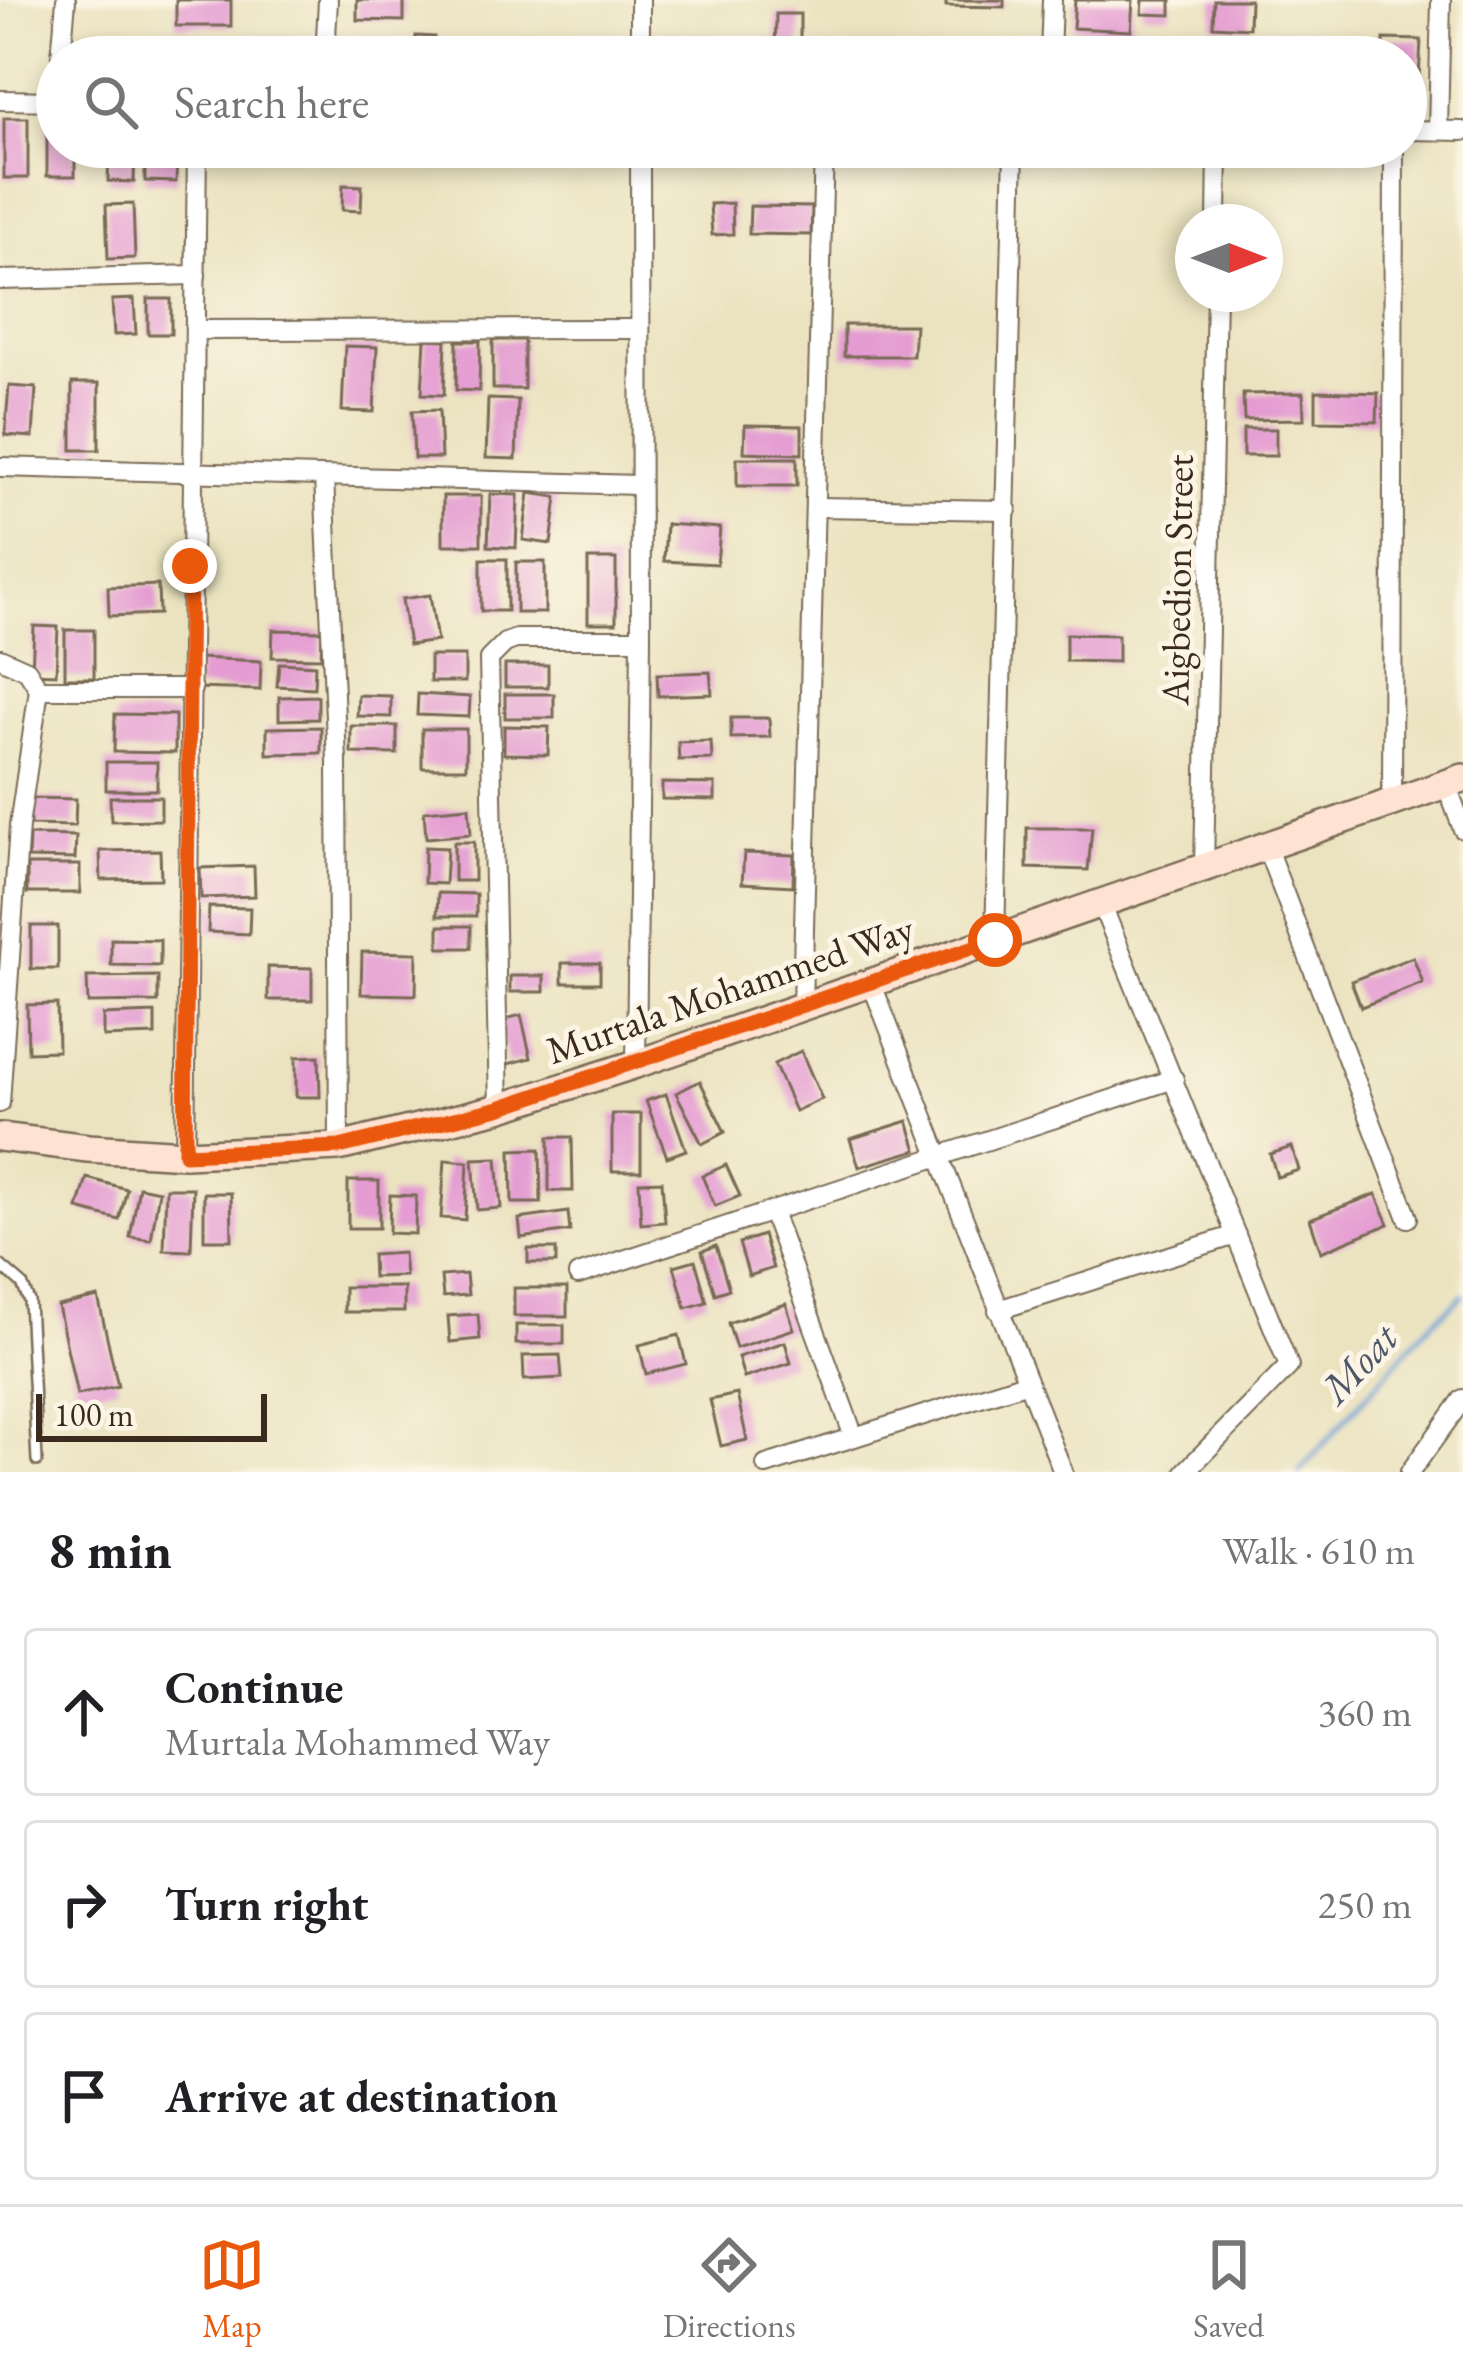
<!DOCTYPE html>
<html lang="en">
<head>
<meta charset="utf-8">
<style>
  :root { --surface:#fff; --page:#f2f2f2; --text:#202124; --muted:#757577; --line:#e0e0e0; --accent:#ea580c }
  body { margin:0; font-family:"EB Garamond",serif; background:var(--page); color:var(--text) }
  .compass { position:absolute; left:1175px; top:204px; width:108px; height:108px; border-radius:50%; background:var(--surface); box-shadow:0 6px 18px #0003; rotate:90deg }
  .scale { position:absolute; left:36px; bottom:30px; width:231px; box-sizing:border-box; padding-left:12px; border:6px solid #3b2a1e; border-top:0; font-size:33px; line-height:42px; white-space:nowrap; color:#3b2a1e; -webkit-text-stroke:9px #fcf5e5; paint-order:stroke }
  .stop { position:absolute; width:36px; height:36px; margin:-27px; border:9px solid #ea580c; border-radius:50%; background:#fff }
  .stop.end { background:#ea580c; border-color:#fff; box-shadow:0 3px 12px #0008 }
  .list { margin:0; padding:0; list-style:none }
  h2 { display:flex; justify-content:space-between; align-items:center; height:156px; margin:0; padding:0 48px; font-size:51px }
  h2 small { font-size:39px; font-weight:400; color:var(--muted) }
  .list li { display:grid; grid-template-columns:78px 1fr auto; gap:36px; align-items:center; box-sizing:border-box; height:168px; margin:0 24px 24px; padding:0 24px; border:3px solid var(--line); border-radius:12px }
  .list b { display:block; font-size:45px; white-space:nowrap }
  .list p { margin:0; font-size:39px; white-space:nowrap; color:var(--muted) }
  .list em { font-size:39px; font-style:normal; color:var(--muted) }
  .icon { flex:none; width:66px; height:66px; fill:none; stroke:currentColor; stroke-width:2; stroke-linecap:round; stroke-linejoin:round }
  .map { position:relative; flex:none; width:1463px; height:1472px; overflow:hidden }
  .search { position:absolute; background:var(--surface); box-shadow:0 6px 18px #0003; left:36px; right:36px; top:36px; height:132px; display:flex; align-items:center; gap:30px; box-sizing:border-box; padding:0 42px; border-radius:66px; color:var(--muted); font-size:45px }
  .sheet { height:732px; background:var(--surface) }
  nav { display:flex; justify-content:space-around; align-items:center; box-sizing:border-box; height:168px; border-top:3px solid var(--line); background:var(--surface); font-size:33px; color:var(--muted) }
  nav a { display:grid; justify-items:center; gap:6px }
  nav .on { color:var(--accent) }
  .map>svg:first-child { display:block }
  .lines { fill:none; stroke-linecap:round; stroke-linejoin:round }
  .stream { stroke:#6a9dd6; stroke-width:4.5 }
  .building { fill:#e49cd2 }
  .lane-casing { stroke:#796b57; stroke-width:14 }
  .street-casing { stroke:#796b57; stroke-width:22 }
  .secondary-casing { stroke:#796b57; stroke-width:32 }
  .lane { stroke:#fff; stroke-width:9 }
  .street { stroke:#fff; stroke-width:18 }
  .secondary { stroke:#fee3d2; stroke-width:27 }
  .route { stroke:#ea580c; stroke-width:15 }
  .labels { text-anchor:middle; dominant-baseline:central; stroke-width:10; stroke-linejoin:round; paint-order:stroke }
  .street-label { font-size:39px; fill:#3b2a1e; stroke:#fcf5e5 }
  .water-label { font-size:42px; font-style:italic; fill:#4e5868; stroke:#fcf5e5 }
</style>
</head>
<body>
<div class="map">
<svg width="1463" height="1472" viewBox="0 0 1463 1472">
  <rect width="100%" height="100%" fill="#fcf5e5"/>
  <filter id="ink" filterUnits="userSpaceOnUse"><feTurbulence type="fractalNoise" baseFrequency=".00833" numOctaves="2"/><feDisplacementMap in="SourceGraphic" scale="24" xChannelSelector="R" yChannelSelector="G"/><feConvolveMatrix kernelMatrix="1 2 1 2 8 2 1 2 1" color-interpolation-filters="sRGB"/></filter>
  <filter id="wash" filterUnits="userSpaceOnUse"><feTurbulence type="fractalNoise" baseFrequency=".004" numOctaves="4" result="noise"/><feDisplacementMap in="SourceGraphic" scale="48" xChannelSelector="R" yChannelSelector="G"/><feGaussianBlur stdDeviation="2.7" result="paint"/><feColorMatrix in="noise" values="0 0 0 0 0 0 0 0 0 0 0 0 0 0 0 0 0 1.4 0 .05"/><feComposite in="paint" operator="in"/></filter>
  <g filter="url(#wash)">
    <rect width="100%" height="100%" fill="#ebe3c0"/>
    <g class="lines">
      <!-- stream -->
      <path class="stream" d="M1299,1472L1429,1325L1463,1295"/>
    </g>
    <g id="blocks">
      <!-- building -->
      <g class="building">
        <rect x="176" y="0" width="55" height="26"/>
        <path d="M357,0H404V21L357,20Z"/>
        <path d="M946,0H1004V7L946,6Z"/>
        <path d="M1075,0H1133L1131,31L1073,28Z"/>
        <path d="M1143,0H1171V15L1142,14Z"/>
        <path d="M1214,0H1250L1249,28L1213,26Z"/>
        <path d="M776,14H800V57H775Z"/>
        <path d="M416,36L434,37L433,57H416Z"/>
        <path d="M1384,39L1421,40L1418,97H1406V57H1384Z"/>
        <path d="M1325,42L1353,43V57H1325Z"/>
        <rect x="4" y="118" width="24" height="60"/>
        <path d="M47,119H57V147H75V176H47Z"/>
        <path d="M109,147H135L134,182L108,181Z"/>
        <path d="M145,147H177L176,182L145,181Z"/>
        <path d="M343,185L362,186L361,211L342,210Z"/>
        <path d="M732,203L733,234L712,235L710,204Z"/>
        <path d="M133,204L135,258L108,259L106,205Z"/>
        <path d="M750,206L812,207L811,235L749,234Z"/>
        <path d="M134,299L136,334L114,335L112,300Z"/>
        <rect x="148" y="299" width="23" height="35"/>
        <path d="M844,325H915L913,356H844Z"/>
        <path d="M425,339L446,340L444,395L422,394Z"/>
        <rect x="493" y="340" width="31" height="49"/>
        <path d="M457,341H480L479,391L456,390Z"/>
        <path d="M345,346L377,347L374,412L342,411Z"/>
        <rect x="72" y="383" width="27" height="67"/>
        <path d="M9,386L36,388L33,437L5,435Z"/>
        <path d="M1316,391L1378,393L1377,422L1316,421Z"/>
        <path d="M1303,393L1304,419L1244,420L1243,394Z"/>
        <path d="M488,399L518,400L516,459L486,458Z"/>
        <path d="M439,410L441,458H414L412,411Z"/>
        <path d="M745,425L802,426V454L744,452Z"/>
        <rect x="1243" y="429" width="33" height="27"/>
        <rect x="737" y="458" width="60" height="28"/>
        <path d="M529,493L557,497L551,544L523,540Z"/>
        <path d="M490,494L518,495L516,548L488,546Z"/>
        <rect x="443" y="496" width="38" height="49"/>
        <path d="M666,524L720,528L717,564L664,561Z"/>
        <rect x="481" y="559" width="26" height="52"/>
        <rect x="588" y="559" width="28" height="64"/>
        <rect x="516" y="562" width="29" height="51"/>
        <path d="M158,585L159,614L109,616L108,587Z"/>
        <path d="M430,595L437,641L409,645L402,599Z"/>
        <path d="M34,626L58,627L56,674L32,673Z"/>
        <rect x="65" y="630" width="29" height="48"/>
        <path d="M273,630L322,631L321,658L272,657Z"/>
        <path d="M1066,634L1118,635V662L1066,661Z"/>
        <rect x="430" y="656" width="35" height="26"/>
        <path d="M198,658L261,661L260,690L196,688Z"/>
        <path d="M279,663L315,665L314,688L277,686Z"/>
        <rect x="505" y="665" width="43" height="22"/>
        <path d="M710,672L712,694L658,696L657,674Z"/>
        <path d="M418,694L470,697L469,717L417,715Z"/>
        <rect x="505" y="694" width="49" height="24"/>
        <path d="M358,695L391,696V717L357,716Z"/>
        <path d="M318,696V719L279,720V697Z"/>
        <path d="M115,714L175,715V753L114,752Z"/>
        <path d="M731,718H769L770,737L731,738Z"/>
        <path d="M351,726H397V754L351,753Z"/>
        <path d="M504,726L549,727L548,755L504,754Z"/>
        <path d="M321,727V753L267,754V728Z"/>
        <rect x="422" y="729" width="44" height="39"/>
        <path d="M711,741L712,759L679,760L678,742Z"/>
        <rect x="106" y="762" width="51" height="28"/>
        <path d="M662,783L715,784V800L662,799Z"/>
        <path d="M110,797H161V820L111,821Z"/>
        <path d="M30,798L76,799L75,826L30,825Z"/>
        <path d="M469,807L471,834L426,838L424,811Z"/>
        <path d="M1027,828H1092L1088,870L1027,868Z"/>
        <path d="M29,835L76,836L75,859L28,858Z"/>
        <rect x="454" y="842" width="20" height="39"/>
        <path d="M425,847L447,848L445,884L424,883Z"/>
        <path d="M160,850L161,879L101,880L100,851Z"/>
        <path d="M744,853L794,855L793,886L742,883Z"/>
        <rect x="27" y="865" width="53" height="28"/>
        <path d="M254,866L255,896L201,898L200,868Z"/>
        <path d="M438,893L476,894V916H437Z"/>
        <path d="M209,907L250,908L249,934L208,932Z"/>
        <rect x="31" y="926" width="27" height="43"/>
        <rect x="439" y="926" width="32" height="22"/>
        <path d="M111,939L160,940V966L111,965Z"/>
        <path d="M362,952L417,953L416,995L361,994Z"/>
        <path d="M1413,957L1423,983L1361,1007L1351,981Z"/>
        <rect x="562" y="963" width="38" height="20"/>
        <path d="M268,967L312,968V1000H268Z"/>
        <path d="M158,976V1002L88,1003L87,977Z"/>
        <rect x="510" y="976" width="34" height="16"/>
        <path d="M57,1004L58,1051L28,1052L27,1005Z"/>
        <path d="M155,1013V1035L103,1037V1015Z"/>
        <path d="M521,1015L531,1058L508,1064L498,1021Z"/>
        <path d="M801,1051L822,1099L795,1111L774,1064Z"/>
        <path d="M319,1056L320,1097H296V1057Z"/>
        <path d="M700,1081L725,1132L702,1144L676,1093Z"/>
        <path d="M666,1094L686,1150L667,1157L646,1101Z"/>
        <rect x="612" y="1114" width="29" height="57"/>
        <path d="M908,1121L917,1150L859,1167L850,1139Z"/>
        <path d="M549,1137H572L573,1191H549Z"/>
        <path d="M1292,1147L1299,1170L1277,1177L1270,1154Z"/>
        <path d="M540,1149L541,1203H512L511,1150Z"/>
        <path d="M497,1158L501,1208L477,1210L473,1159Z"/>
        <path d="M445,1160L468,1162L465,1220L441,1218Z"/>
        <path d="M726,1165L740,1196L715,1206L702,1176Z"/>
        <path d="M87,1178L127,1189L119,1220L78,1209Z"/>
        <rect x="348" y="1181" width="31" height="47"/>
        <path d="M662,1181L665,1222L641,1224L639,1182Z"/>
        <path d="M139,1187L159,1191L151,1240L130,1237Z"/>
        <path d="M166,1188H193L191,1251L164,1250Z"/>
        <path d="M204,1193H231L232,1240H204Z"/>
        <path d="M1376,1194L1389,1224L1321,1252L1310,1219Z"/>
        <path d="M390,1195L416,1196L415,1234L389,1233Z"/>
        <path d="M568,1212L570,1231L521,1238L519,1219Z"/>
        <path d="M763,1235L773,1268L749,1276L739,1243Z"/>
        <path d="M716,1246L729,1289L715,1294L702,1251Z"/>
        <rect x="528" y="1249" width="28" height="14"/>
        <path d="M403,1253L405,1276L373,1277L372,1255Z"/>
        <path d="M695,1260L707,1302L686,1308L674,1266Z"/>
        <path d="M466,1274L468,1295L443,1297L441,1276Z"/>
        <rect x="344" y="1287" width="60" height="25"/>
        <rect x="514" y="1288" width="53" height="28"/>
        <path d="M98,1297L118,1386L77,1395L58,1306Z"/>
        <path d="M786,1304L794,1329L736,1348L728,1323Z"/>
        <path d="M478,1314L480,1339L450,1342L448,1316Z"/>
        <rect x="516" y="1325" width="48" height="19"/>
        <path d="M679,1335L686,1364L646,1374L639,1345Z"/>
        <path d="M785,1342L791,1363L744,1378L738,1357Z"/>
        <path d="M560,1355L562,1378L524,1380L523,1356Z"/>
        <path d="M737,1394L747,1440L721,1446L710,1400Z"/>
      </g>
    </g>
  </g>
  <g filter="url(#ink)">
    <use href="#blocks" fill-opacity="0" stroke="#796b57" stroke-width="3"/>
    <g class="lines">
      <defs>
        <path id="lane" d="M0,1265L22,1284L29,1301L37,1461"/>
        <g id="street">
          <path d="M61,57L66,0"/>
          <path d="M325,57L328,0"/>
          <path d="M640,57V0"/>
          <path d="M1050,57L1052,0"/>
          <path d="M0,100L57,101"/>
          <path d="M1406,130L1463,131"/>
          <path d="M1438,130L1441,0"/>
          <path d="M1217,222L1218,147"/>
          <path d="M0,280L196,275"/>
          <path d="M195,330L640,329"/>
          <path d="M0,467L639,485"/>
          <path d="M324,477L337,761L339,1147"/>
          <path d="M816,507L1007,510"/>
          <path d="M0,658L27,670L39,689L19,826L0,1103"/>
          <path d="M39,689H192"/>
          <path d="M1446,784L1463,829"/>
          <path d="M1392,803L1394,147"/>
          <path d="M1266,846L1408,1218"/>
          <path d="M1204,867L1216,294"/>
          <path d="M1101,903L1289,1366L1185,1472"/>
          <path d="M995,940L1014,147"/>
          <path d="M871,982L1063,1472"/>
          <path d="M802,1006L824,147"/>
          <path d="M636,1064L641,639L640,147"/>
          <path d="M499,1108L489,659L505,643L516,639H641"/>
          <path d="M185,1154L197,147"/>
          <path d="M772,1212L854,1437"/>
          <path d="M578,1275L1174,1079"/>
          <path d="M998,1310L1236,1235"/>
          <path d="M766,1465L1025,1383"/>
          <path d="M1410,1472L1463,1399"/>
        </g>
        <path id="secondary" d="M0,1137L88,1148L185,1154L339,1147L499,1108L636,1064L1463,778"/>
      </defs>
      <!-- lane casing -->
      <use href="#lane" class="lane-casing"/>
      <!-- street casing -->
      <use href="#street" class="street-casing"/>
      <!-- secondary casing -->
      <use href="#secondary" class="secondary-casing"/>
      <!-- lane -->
      <use href="#lane" class="lane"/>
      <!-- street -->
      <use href="#street" class="street"/>
      <!-- secondary -->
      <use href="#secondary" class="secondary"/>
    </g>
  </g>
  <g class="lines" filter="url(#ink)">
    <!-- route -->
    <path class="route" d="M190,566L185,1154L339,1147L499,1108L995,940"/>
  </g>
  <g class="labels">
    <!-- street labels -->
    <g class="street-label">
      <text transform="translate(1177 580) rotate(-89)">Aigbedion Street</text>
      <text transform="translate(730 989) rotate(-19)">Murtala Mohammed Way</text>
    </g>
    <!-- water labels -->
    <g class="water-label">
      <text transform="translate(1359 1363) rotate(-47)">Moat</text>
    </g>
  </g>
</svg>
<svg class="compass" viewBox="-18 -18 36 36"><path d="M0-13l5 13h-10z" fill="#e53935"/><path d="M0 13l5-13h-10z" fill="#757577"/></svg>
<div class="scale">100 m</div>
<div class="stop" style="left:995px;top:940px"></div>
<div class="stop end" style="left:190px;top:566px"></div>
<div class="search"><svg class="icon" aria-label="search" viewBox="0 0 24 24"><circle cx="10" cy="10" r="6"/><path d="M15 15l6 6"/></svg>Search here</div>
</div>
<section class="sheet">
<h2>8 min<small>Walk · 610 m</small></h2>
<ul class="list">
<li><svg class="icon" aria-label="ahead" viewBox="0 0 24 24"><path d="M12 20V5M6 11l6-6 6 6"/></svg><div><b>Continue</b><p>Murtala Mohammed Way</p></div><em>360 m</em></li>
<li><svg class="icon" aria-label="right" viewBox="0 0 24 24"><path d="M7 20v-9h11M14 6l5 5-5 5"/></svg><div><b>Turn right</b></div><em>250 m</em></li>
<li><svg class="icon" aria-label="arrive" viewBox="0 0 24 24"><path d="M6 21V4h12l-3 4 3 4H6"/></svg><div><b>Arrive at destination</b></div></li>
</ul>
</section>
<nav>
<a class="on"><svg class="icon" aria-label="map" viewBox="0 0 24 24"><path d="M3 6l6-2 6 2 6-2v14l-6 2-6-2-6 2zM9 4v14M15 6v14"/></svg>Map</a>
<a><svg class="icon" aria-label="directions" viewBox="0 0 24 24"><path d="M12 3l9 9-9 9-9-9zM9 14v-3h6M13 9l2 2-2 2"/></svg>Directions</a>
<a><svg class="icon" aria-label="saved" viewBox="0 0 24 24"><path d="M7 4h10v16l-5-4-5 4z"/></svg>Saved</a>
</nav>
</body>
</html>
